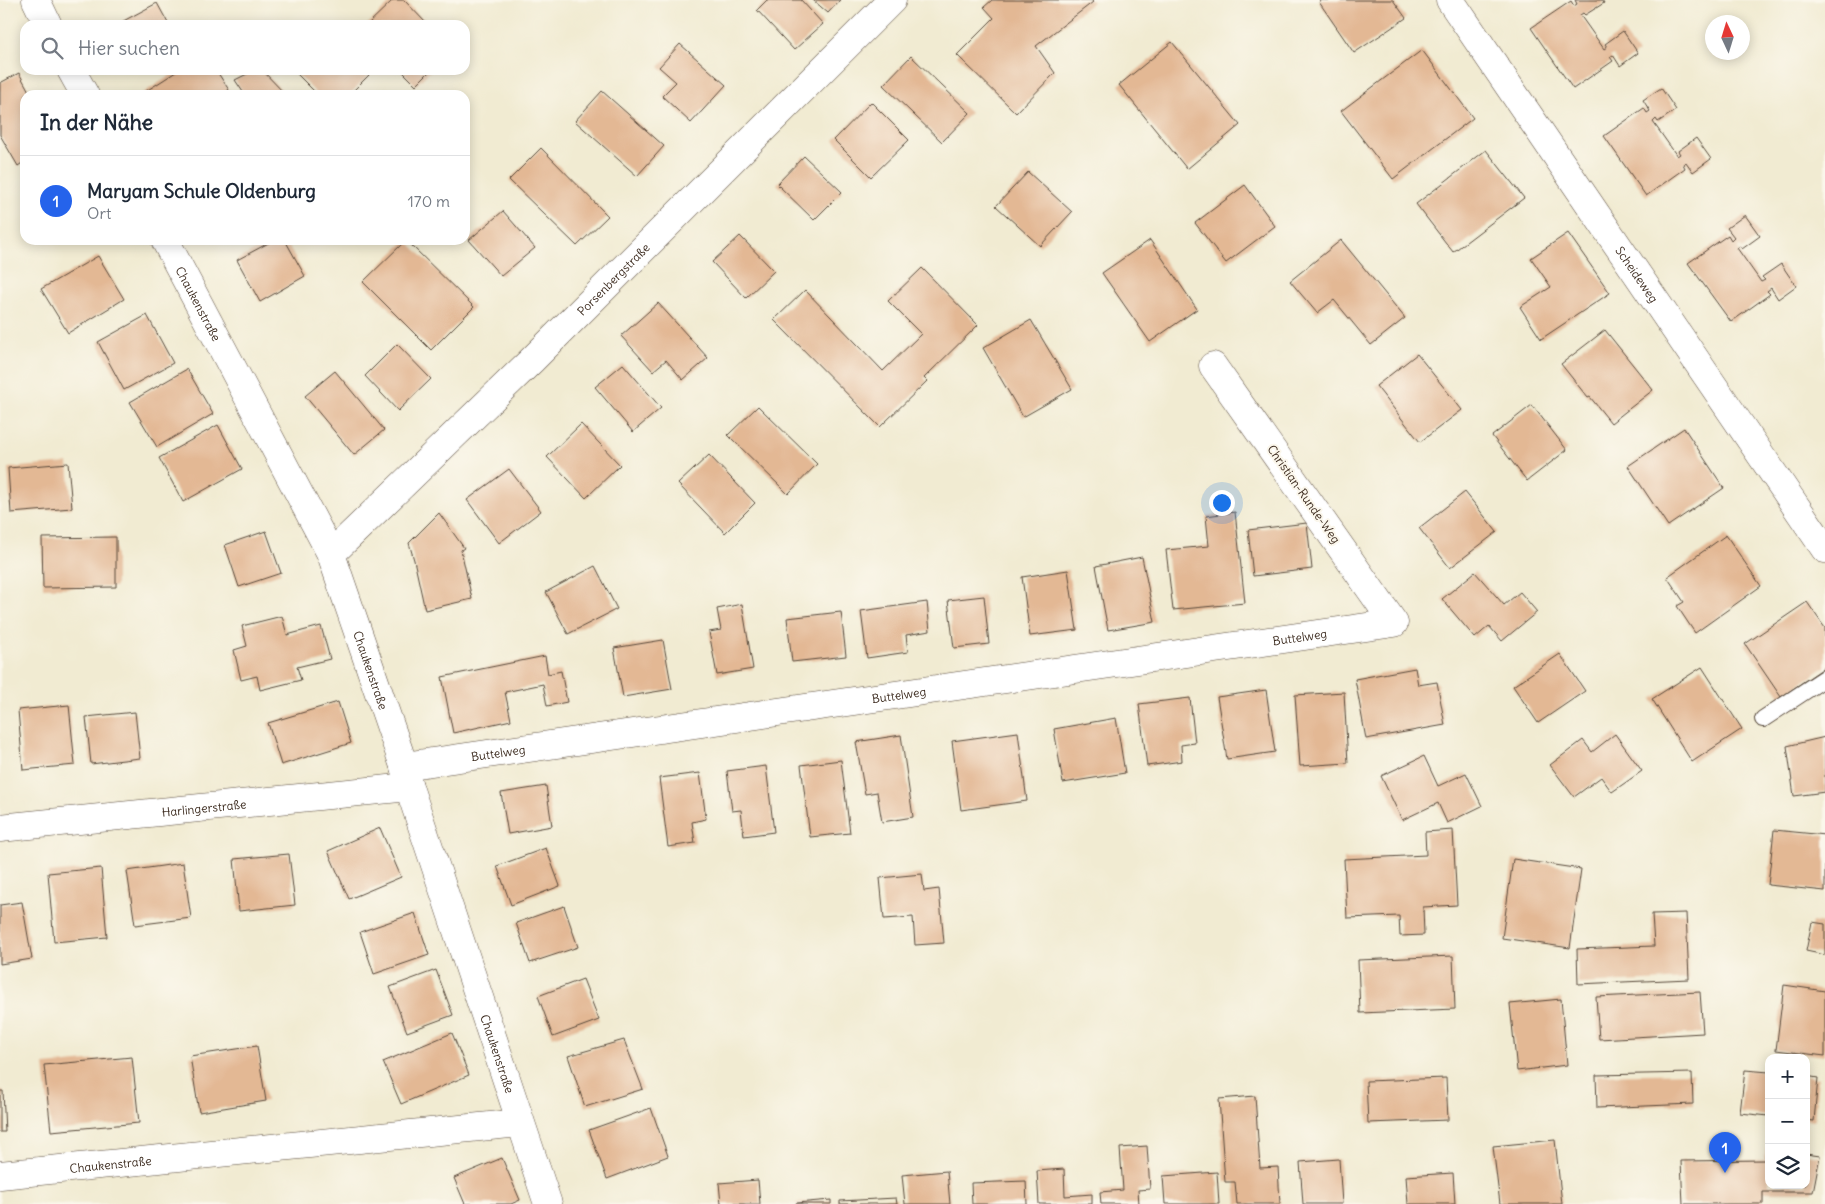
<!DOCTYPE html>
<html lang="de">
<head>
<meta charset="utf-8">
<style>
  :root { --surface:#fff; --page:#f6f6f7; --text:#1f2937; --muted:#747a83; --line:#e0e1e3; --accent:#2563eb }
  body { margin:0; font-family:Delius,sans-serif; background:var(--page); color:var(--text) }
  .controls { position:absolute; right:15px; bottom:15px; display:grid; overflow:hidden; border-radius:10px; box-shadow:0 2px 12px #0003 }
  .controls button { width:45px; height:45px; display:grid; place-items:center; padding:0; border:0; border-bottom:1px solid var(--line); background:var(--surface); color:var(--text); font:25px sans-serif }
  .compass { position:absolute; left:1705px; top:15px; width:45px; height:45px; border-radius:50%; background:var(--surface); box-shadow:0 2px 12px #0003; rotate:356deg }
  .you { position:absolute; left:1221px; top:502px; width:18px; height:18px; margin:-12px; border:4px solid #fff; border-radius:50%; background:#1a73e8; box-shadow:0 0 0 8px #1a73e833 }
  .badge { display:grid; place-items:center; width:32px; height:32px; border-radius:50%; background:var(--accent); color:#fff; font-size:16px; font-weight:700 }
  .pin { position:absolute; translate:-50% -41px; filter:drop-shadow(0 1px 2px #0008) }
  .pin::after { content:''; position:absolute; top:26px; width:18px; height:15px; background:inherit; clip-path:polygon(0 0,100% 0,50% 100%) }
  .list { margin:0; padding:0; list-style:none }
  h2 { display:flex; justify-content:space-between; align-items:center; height:65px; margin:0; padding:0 20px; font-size:21px }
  h2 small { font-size:16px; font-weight:400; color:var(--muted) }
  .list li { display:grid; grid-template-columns:32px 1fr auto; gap:15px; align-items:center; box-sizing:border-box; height:90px; padding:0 20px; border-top:1px solid var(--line) }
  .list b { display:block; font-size:19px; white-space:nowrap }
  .list p { margin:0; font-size:16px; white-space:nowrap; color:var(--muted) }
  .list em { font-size:16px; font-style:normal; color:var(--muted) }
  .icon { flex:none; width:28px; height:28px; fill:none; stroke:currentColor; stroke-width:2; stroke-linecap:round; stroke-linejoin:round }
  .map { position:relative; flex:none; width:1825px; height:1204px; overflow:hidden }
  .search { position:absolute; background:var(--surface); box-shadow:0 2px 12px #0003; left:20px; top:20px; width:450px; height:55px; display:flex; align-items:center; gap:12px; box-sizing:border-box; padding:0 18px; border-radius:15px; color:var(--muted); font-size:19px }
  .panel { position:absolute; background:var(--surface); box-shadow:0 2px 12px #0003; left:20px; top:90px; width:450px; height:155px; border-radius:15px }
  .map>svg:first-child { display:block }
  .building { fill:#e3b894 }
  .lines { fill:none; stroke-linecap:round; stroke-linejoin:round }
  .lane-casing { stroke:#564739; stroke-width:18 }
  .street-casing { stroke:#564739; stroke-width:29 }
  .lane { stroke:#fff; stroke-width:16 }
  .street { stroke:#fff; stroke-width:28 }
  .labels { text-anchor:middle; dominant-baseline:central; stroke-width:4; stroke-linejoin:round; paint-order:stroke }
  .street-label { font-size:12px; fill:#3b2a1e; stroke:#fbf7ec }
</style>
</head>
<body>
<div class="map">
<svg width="1825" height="1204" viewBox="0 0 1825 1204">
  <rect width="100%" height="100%" fill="#fbf7ec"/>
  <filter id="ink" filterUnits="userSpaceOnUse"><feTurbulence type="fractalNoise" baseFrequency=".02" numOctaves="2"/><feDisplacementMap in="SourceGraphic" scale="10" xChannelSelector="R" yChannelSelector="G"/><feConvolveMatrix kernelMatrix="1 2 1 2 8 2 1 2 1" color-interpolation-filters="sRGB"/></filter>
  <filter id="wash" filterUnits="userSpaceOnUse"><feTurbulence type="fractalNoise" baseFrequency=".0096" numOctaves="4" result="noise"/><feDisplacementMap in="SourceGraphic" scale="20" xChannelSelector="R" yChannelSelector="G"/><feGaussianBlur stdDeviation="1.12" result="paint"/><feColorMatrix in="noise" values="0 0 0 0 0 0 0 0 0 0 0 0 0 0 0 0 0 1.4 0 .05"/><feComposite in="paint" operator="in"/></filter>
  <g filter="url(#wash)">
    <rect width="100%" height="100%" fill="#f1ebd2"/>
    <g id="blocks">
      <!-- building -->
      <g class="building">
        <path d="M393,0H404L428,25H367Z"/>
        <path d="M767,0H801L823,24L794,50L757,10Z"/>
        <path d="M813,0H840L828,13Z"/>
        <path d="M992,0H1091L1093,2L1036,46L1055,73L1016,113L957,55L994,18L984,7Z"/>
        <path d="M1322,0H1393L1406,18L1354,53L1319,2Z"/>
        <path d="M1575,0H1602L1604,3L1585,15L1583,13L1580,15L1604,49L1607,47L1605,44L1623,31L1638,53L1620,66L1613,55L1610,57L1613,61L1573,89L1531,28L1571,1L1574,6L1577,4Z"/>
        <path d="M157,3L169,25H116Z"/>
        <path d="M1172,42L1240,125L1187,169L1119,85Z"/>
        <path d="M680,44L726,85L691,123L662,96L676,82L659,67Z"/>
        <path d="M1422,50L1473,118L1393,179L1341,111Z"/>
        <path d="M911,56L970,113L942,142L883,85Z"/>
        <path d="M179,70H216L229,90L220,95H144L143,93Z"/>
        <path d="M255,70H262L286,95H245L235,80Z"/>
        <path d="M293,70H365L369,75L349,95H318Z"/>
        <path d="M401,70H431L416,85Z"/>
        <path d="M19,73L31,95H25V161L18,166L0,135V83Z"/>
        <path d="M1661,88L1676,110L1658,122L1656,119L1653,122L1677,156L1680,154L1678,151L1696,138L1711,159L1693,172L1686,162L1683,164L1685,168L1646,196L1604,136L1644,108L1647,113L1650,111L1643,100Z"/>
        <path d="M602,91L664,146L637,176L575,121Z"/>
        <path d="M871,102L909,140L871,177L834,140Z"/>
        <path d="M541,148L608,216L577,246L509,180Z"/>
        <path d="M1486,150L1524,198L1453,252L1416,204Z"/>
        <path d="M804,156L842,192L814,220L777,184Z"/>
        <path d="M1028,172L1072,212L1040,246L996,206Z"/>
        <path d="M1245,185L1275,226L1226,263L1195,223Z"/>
        <path d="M503,211L535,248L501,276L469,240Z"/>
        <path d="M1745,215L1760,236L1742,249L1740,246L1737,248L1761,282L1765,280L1762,277L1781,264L1796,286L1778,299L1771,288L1767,291L1770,294L1731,322L1688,263L1728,235L1731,240L1734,237L1727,228Z"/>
        <path d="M1568,233L1610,293L1541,339L1520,307L1551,287L1531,258Z"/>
        <path d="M740,236L774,271L746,298L712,262Z"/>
        <path d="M274,240H285L305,276L260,302L237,260Z"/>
        <path d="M406,240L474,307L431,350L363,282Z"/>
        <path d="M1150,240L1197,309L1150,342L1102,273Z"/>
        <path d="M1341,240L1405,318L1371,345L1334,300L1317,313L1290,281Z"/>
        <path d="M98,256L124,299L68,333L41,289Z"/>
        <path d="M922,268L978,325L924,378L927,381L880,427L774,320L805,290L883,371L921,334L888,301Z"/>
        <path d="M658,303L708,358L683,380L666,360L653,371L621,336Z"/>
        <path d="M147,315L173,363L124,390L98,342Z"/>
        <path d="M1031,320L1072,389L1023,417L983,348Z"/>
        <path d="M1605,330L1653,390L1611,423L1590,397L1588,398L1561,364Z"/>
        <path d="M397,344L431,379L398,411L365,376Z"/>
        <path d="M1417,354L1462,410L1420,442L1376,386Z"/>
        <path d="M623,364L661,408L633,432L595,387Z"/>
        <path d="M187,369L213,414L157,447L130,402Z"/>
        <path d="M335,371L384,430L354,455L305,396Z"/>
        <path d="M1532,405L1567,450L1527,481L1492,436Z"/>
        <path d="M758,406L817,464L788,494L728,435Z"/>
        <path d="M581,424L620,465L586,498L547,457Z"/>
        <path d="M218,425L242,469L183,502L159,458Z"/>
        <path d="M1684,428L1724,488L1668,526L1628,466Z"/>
        <path d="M709,455L755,503L725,533L678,484Z"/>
        <path d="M68,463L72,508L11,513L8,468Z"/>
        <path d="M509,469L541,511L499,543L467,500Z"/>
        <path d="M1465,492L1497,532L1450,568L1419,528Z"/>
        <path d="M1235,512L1245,603L1173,610L1166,550L1209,546L1206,516Z"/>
        <path d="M439,513L464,548L461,550L472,599L425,610L414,560L409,543Z"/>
        <path d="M1307,523L1312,569L1253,576L1248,530Z"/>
        <path d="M266,531L281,573L239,587L225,545Z"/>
        <path d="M1726,535L1761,586L1695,633L1677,606L1684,602L1667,577Z"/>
        <path d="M116,537V587L43,588L42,538Z"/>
        <path d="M1142,557L1155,622L1108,630L1096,566Z"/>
        <path d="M595,566L617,609L568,634L546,592Z"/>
        <path d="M1068,570L1077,630L1030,636L1022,577Z"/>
        <path d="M1475,572L1504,605L1520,592L1537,612L1502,641L1489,626L1475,638L1442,599Z"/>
        <path d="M984,596L989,644L954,648L948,600Z"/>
        <path d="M927,602L930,631L906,635L908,652L867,658L861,611Z"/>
        <path d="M1807,602L1825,628V667L1781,697L1745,644Z"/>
        <path d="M742,604L753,669L717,675L709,632L721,630L717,609Z"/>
        <path d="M841,612L846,656L792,662L787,618Z"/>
        <path d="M282,616L287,635L321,626L330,659L297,667L301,680L260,690L257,676L241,680L234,650L247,646L242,626Z"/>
        <path d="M663,640L672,689L623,697L614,648Z"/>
        <path d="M1560,654L1585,691L1538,723L1513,686Z"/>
        <path d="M545,656L548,674L561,671L567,702L547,706L543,684L505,692L511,720L453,733L442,677Z"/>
        <path d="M1702,667L1742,729L1692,762L1652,699Z"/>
        <path d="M1415,668L1418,685L1437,682L1445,725L1366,739L1355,679Z"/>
        <path d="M1266,690L1275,752L1227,759L1217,697Z"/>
        <path d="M1344,692L1348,763L1300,766L1295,695Z"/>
        <path d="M1190,698L1195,743L1181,745L1182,761L1147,766L1139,704Z"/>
        <path d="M338,702L351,743L281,765L268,723Z"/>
        <path d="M69,705L75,765L23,770L18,710Z"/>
        <path d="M135,712L140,758L91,764L86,717Z"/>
        <path d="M1116,718L1125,773L1063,783L1054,729Z"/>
        <path d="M1018,732L1027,801L961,810L952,741Z"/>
        <path d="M1615,734L1642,771L1612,792L1601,777L1574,797L1550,765L1583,740L1592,752Z"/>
        <path d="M901,735L913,817L882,822L877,792L865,794L856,742Z"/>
        <path d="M1825,737V792L1794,796L1787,746Z"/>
        <path d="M1424,756L1438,786L1466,773L1482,806L1447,823L1438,803L1402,820L1381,776Z"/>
        <path d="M841,760L850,833L810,837L801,765Z"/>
        <path d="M766,766L774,832L744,836L741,810L732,811L727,771Z"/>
        <path d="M700,773L706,819L692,822L695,843L668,847L659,778Z"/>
        <path d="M546,786L552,826L508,834L501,793Z"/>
        <path d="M380,828L401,877L349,899L328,851Z"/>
        <path d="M1453,830L1457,905L1423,907L1424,935L1400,936L1399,916L1347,918L1344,859L1426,855L1425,832Z"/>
        <path d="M1774,830L1825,835V891L1768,885Z"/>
        <path d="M546,848L560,886L511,905L497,866Z"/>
        <path d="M289,854L295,905L239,911L234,859Z"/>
        <path d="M1513,859L1581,869L1570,948L1502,938Z"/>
        <path d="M183,863L191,918L135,925L127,871Z"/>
        <path d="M101,868L107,937L54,942L48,873Z"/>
        <path d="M922,874L924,891L939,889L944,943L915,945L913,917L884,919L880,878Z"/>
        <path d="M22,902L32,959L0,964V905Z"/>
        <path d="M564,906L578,947L530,963L516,923Z"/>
        <path d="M415,913L429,955L374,974L360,932Z"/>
        <path d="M1686,913L1689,979L1578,984L1577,949L1654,946L1652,914Z"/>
        <path d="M1812,922L1825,924V955L1806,951Z"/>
        <path d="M1453,956L1455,1009L1360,1013L1358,960Z"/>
        <path d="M436,970L453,1015L407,1032L390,987Z"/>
        <path d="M583,979L599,1020L553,1037L538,996Z"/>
        <path d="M1784,985L1825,991V1056L1776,1050Z"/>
        <path d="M1700,992L1703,1033L1599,1039L1596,997Z"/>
        <path d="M1561,999L1567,1065L1517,1071L1510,1004Z"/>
        <path d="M452,1033L469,1075L401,1104L383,1062Z"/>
        <path d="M624,1040L643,1089L585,1107L568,1056Z"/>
        <path d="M257,1046L266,1101L199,1112L190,1056Z"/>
        <path d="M132,1057L139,1123L51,1131L44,1065Z"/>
        <path d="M1745,1070L1769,1072V1116L1740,1113Z"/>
        <path d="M1692,1073L1693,1104L1597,1108L1596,1075Z"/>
        <path d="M1806,1076L1818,1078L1814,1121L1806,1120Z"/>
        <path d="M1446,1078L1448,1120L1368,1123L1366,1081Z"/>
        <path d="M0,1091H3L5,1132H0Z"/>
        <path d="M1255,1096L1260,1168L1278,1167L1280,1204H1237L1235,1182H1225L1219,1099Z"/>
        <path d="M651,1108L668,1156L607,1179L589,1130Z"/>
        <path d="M1555,1140L1562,1204H1500L1493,1146Z"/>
        <path d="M1147,1146L1150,1189L1138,1190L1139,1204H1101L1100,1192L1123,1190L1120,1148Z"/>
        <path d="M1766,1148L1769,1149V1185H1806V1154L1820,1156L1813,1192H1763V1204H1683L1681,1161L1765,1160Z"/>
        <path d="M502,1158L520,1200L511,1204H465L454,1178Z"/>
        <path d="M1339,1159L1342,1204H1303L1300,1162Z"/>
        <path d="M1064,1169L1065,1196L1092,1194V1204H1039L1037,1171Z"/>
        <path d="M947,1171L950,1204H905L902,1175Z"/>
        <path d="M1217,1172L1219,1204H1165L1163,1176Z"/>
        <path d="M1453,1173L1455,1204H1408L1406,1176Z"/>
        <path d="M758,1180L760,1204H721L719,1183Z"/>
        <path d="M1026,1181L1027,1204H972L971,1183Z"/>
        <path d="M896,1198L897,1204H840V1201Z"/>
        <path d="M831,1200V1204H796V1203Z"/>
      </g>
    </g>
  </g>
  <g filter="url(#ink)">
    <use href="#blocks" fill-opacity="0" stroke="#564739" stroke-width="1"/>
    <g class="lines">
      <defs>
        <path id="lane" d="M1763,719L1825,678"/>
        <g id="street">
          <path d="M36,0L48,25"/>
          <path id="s1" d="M1450,0L1825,549"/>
          <path d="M71,70L85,95"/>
          <path id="s2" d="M165,240L331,554L404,766L409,787L548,1204"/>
          <path id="s3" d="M331,554L531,361L892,0"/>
          <path id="s4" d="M404,766L1394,623L1213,366"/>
          <path id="s5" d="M0,828L409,787"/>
          <path id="s6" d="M0,1175L520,1123"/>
        </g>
      </defs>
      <!-- lane casing -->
      <use href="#lane" class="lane-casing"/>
      <!-- street casing -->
      <use href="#street" class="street-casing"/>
      <!-- lane -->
      <use href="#lane" class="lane"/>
      <!-- street -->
      <use href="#street" class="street"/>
    </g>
  </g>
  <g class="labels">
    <!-- street labels -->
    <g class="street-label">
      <text stroke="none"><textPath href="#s1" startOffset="332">Scheideweg</textPath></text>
      <text stroke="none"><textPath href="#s3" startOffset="394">Porsenbergstraße</textPath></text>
      <text stroke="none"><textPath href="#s2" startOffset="72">Chaukenstraße</textPath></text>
      <text transform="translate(1304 494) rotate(55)">Christian-Runde-Weg</text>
      <text stroke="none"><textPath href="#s4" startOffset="905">Buttelweg</textPath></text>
      <text stroke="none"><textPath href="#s2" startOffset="478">Chaukenstraße</textPath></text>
      <text stroke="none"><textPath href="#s4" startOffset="500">Buttelweg</textPath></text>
      <text stroke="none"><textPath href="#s4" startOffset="95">Buttelweg</textPath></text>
      <text stroke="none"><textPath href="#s5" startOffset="205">Harlingerstraße</textPath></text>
      <text stroke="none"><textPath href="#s2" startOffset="882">Chaukenstraße</textPath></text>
      <text stroke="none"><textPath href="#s6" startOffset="111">Chaukenstraße</textPath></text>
    </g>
  </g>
</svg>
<div class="controls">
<button>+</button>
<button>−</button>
<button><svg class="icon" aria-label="layers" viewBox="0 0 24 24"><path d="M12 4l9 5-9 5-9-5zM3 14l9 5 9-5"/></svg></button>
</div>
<svg class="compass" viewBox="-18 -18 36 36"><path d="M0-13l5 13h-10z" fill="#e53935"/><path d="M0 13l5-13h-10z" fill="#747a83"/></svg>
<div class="you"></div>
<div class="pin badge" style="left:1725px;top:1173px">1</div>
<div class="search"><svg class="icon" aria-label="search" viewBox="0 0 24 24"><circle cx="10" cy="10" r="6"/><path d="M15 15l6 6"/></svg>Hier suchen</div>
<section class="panel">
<h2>In der Nähe<small></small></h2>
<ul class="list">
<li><span class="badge">1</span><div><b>Maryam Schule Oldenburg</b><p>Ort</p></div><em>170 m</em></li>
</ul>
</section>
</div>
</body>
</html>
